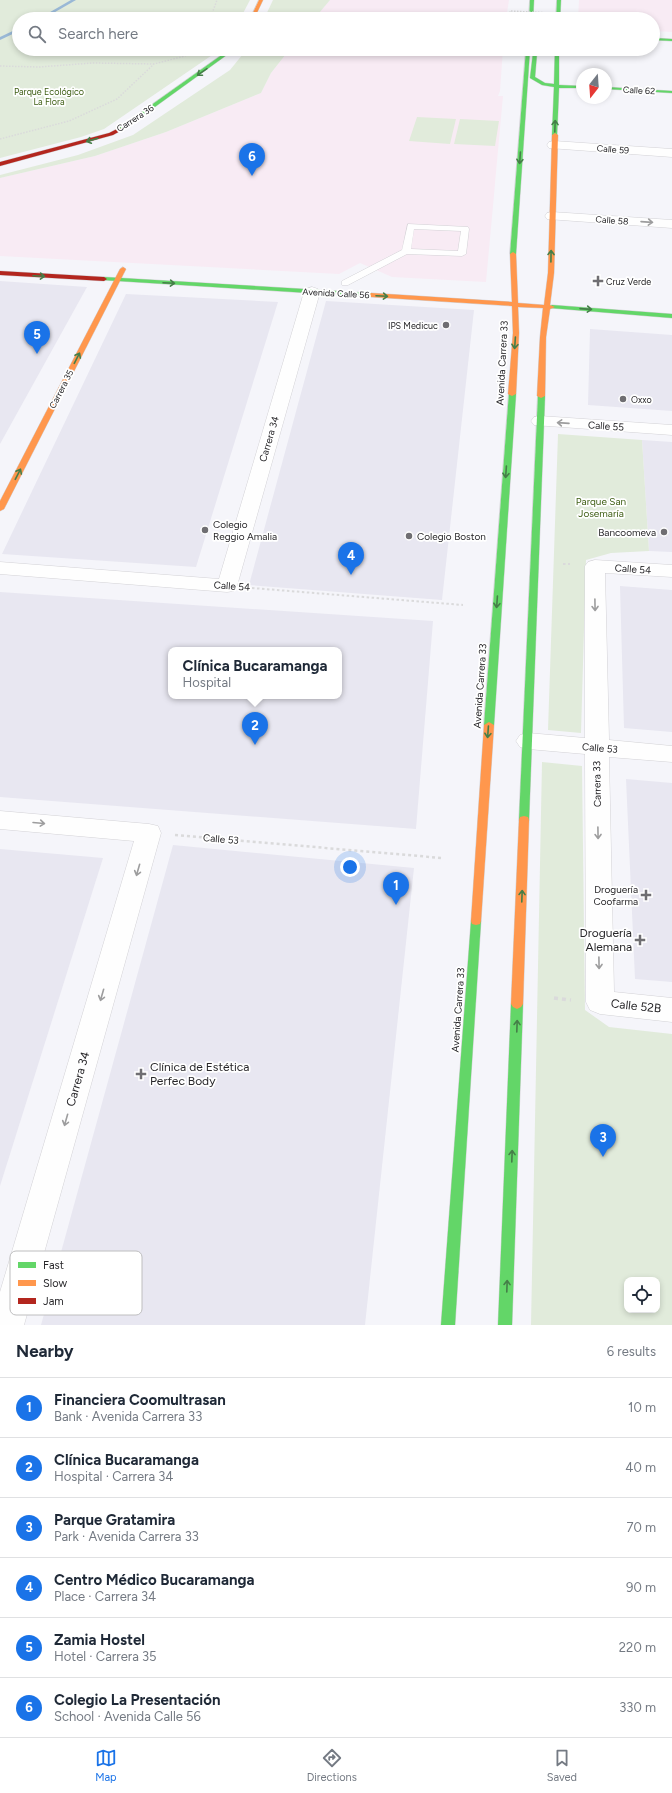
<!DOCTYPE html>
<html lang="en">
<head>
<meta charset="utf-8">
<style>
  :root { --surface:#fff; --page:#f6f6f7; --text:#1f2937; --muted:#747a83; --line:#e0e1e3; --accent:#1a73e8 }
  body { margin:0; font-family:Figtree,sans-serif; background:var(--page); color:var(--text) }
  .controls { position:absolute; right:12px; bottom:12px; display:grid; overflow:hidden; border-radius:8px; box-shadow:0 2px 6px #0003 }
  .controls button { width:36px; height:36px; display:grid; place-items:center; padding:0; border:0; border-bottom:1px solid var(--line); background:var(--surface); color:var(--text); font:20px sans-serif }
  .compass { position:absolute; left:576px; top:68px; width:36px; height:36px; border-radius:50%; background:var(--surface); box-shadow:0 2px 6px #0003; rotate:197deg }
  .you { position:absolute; left:350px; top:867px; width:14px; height:14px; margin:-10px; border:3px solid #fff; border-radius:50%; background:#1a73e8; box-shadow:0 0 0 6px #1a73e833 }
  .badge { display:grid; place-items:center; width:26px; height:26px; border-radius:50%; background:var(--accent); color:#fff; font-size:13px; font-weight:700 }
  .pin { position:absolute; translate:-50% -33px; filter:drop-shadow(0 1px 2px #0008) }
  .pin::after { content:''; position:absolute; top:21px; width:14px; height:12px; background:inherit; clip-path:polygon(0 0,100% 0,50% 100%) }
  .popup { position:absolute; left:168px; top:647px; width:174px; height:52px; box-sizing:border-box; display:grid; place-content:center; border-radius:8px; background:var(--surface); filter:drop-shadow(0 1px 3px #0005); font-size:13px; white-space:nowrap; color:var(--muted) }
  .popup b { font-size:15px; color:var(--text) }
  .popup::after { content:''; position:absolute; left:50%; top:100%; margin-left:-8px; border:8px solid transparent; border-top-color:var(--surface) }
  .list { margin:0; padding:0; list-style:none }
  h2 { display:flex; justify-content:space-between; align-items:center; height:52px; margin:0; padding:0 16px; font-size:17px }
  h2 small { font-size:13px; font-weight:400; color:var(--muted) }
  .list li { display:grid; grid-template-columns:26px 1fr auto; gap:12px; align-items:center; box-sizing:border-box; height:60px; padding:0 16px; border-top:1px solid var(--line) }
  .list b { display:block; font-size:15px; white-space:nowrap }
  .list p { margin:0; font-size:13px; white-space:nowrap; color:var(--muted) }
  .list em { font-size:13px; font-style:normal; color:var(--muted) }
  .icon { flex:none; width:22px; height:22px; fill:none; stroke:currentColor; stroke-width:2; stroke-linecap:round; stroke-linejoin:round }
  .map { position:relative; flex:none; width:672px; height:1325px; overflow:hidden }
  .search { position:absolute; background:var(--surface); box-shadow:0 2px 6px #0003; left:12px; right:12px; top:12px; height:44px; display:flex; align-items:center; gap:10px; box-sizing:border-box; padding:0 14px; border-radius:22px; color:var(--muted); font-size:15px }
  .sheet { height:412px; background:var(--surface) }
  nav { display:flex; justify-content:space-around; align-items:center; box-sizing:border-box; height:56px; border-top:1px solid var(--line); background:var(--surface); font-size:11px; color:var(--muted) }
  nav a { display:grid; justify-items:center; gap:2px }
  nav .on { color:var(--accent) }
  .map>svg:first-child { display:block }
  .built { fill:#e8e7f1; fill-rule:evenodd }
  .education { fill:#f8ebf4 }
  .green { fill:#e1ebdb; fill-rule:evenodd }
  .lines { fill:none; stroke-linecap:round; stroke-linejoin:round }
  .stream { fill:#99b8d6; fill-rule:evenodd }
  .lane-casing { stroke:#d3d2d6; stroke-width:1 }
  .street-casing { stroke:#d3d2d6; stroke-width:1 }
  .fast-casing { stroke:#d3d2d6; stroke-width:1 }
  .slow-casing { stroke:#d3d2d6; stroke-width:1 }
  .jam-casing { stroke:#d3d2d6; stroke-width:1 }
  .path-far3 { stroke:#dadadb; stroke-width:1.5; stroke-dasharray:1.5 1.5; stroke-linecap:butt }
  .path-far2 { stroke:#dadadb; stroke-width:2; stroke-dasharray:2.5 2.5; stroke-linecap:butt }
  .path-far1 { stroke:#dadadb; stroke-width:2.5; stroke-dasharray:3 3; stroke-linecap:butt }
  .path { stroke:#dadadb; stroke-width:3.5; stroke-dasharray:4 4; stroke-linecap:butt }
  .lane { fill:#fefefe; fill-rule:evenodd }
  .street { fill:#fefefe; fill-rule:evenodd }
  .fast { fill:#63d668; fill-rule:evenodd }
  .slow { fill:#ff974d; fill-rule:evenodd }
  .jam { fill:#b3261e; fill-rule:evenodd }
  .path-bridge { stroke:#dadadb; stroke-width:1.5; stroke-dasharray:1.5 1.5; stroke-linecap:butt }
  .oneway { stroke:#457e48 }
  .oneway2 { stroke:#9d9d9e }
  .poi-dot { fill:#6f6e72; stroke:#fff; stroke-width:1.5 }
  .labels { text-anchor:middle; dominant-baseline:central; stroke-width:3.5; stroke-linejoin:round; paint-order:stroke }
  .far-street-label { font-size:9px; fill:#272629; stroke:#fff }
  .far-park-label { font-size:9px; fill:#3d5d13; stroke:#fff }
  .far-poi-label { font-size:9px; fill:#272629; stroke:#fff; text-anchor:start }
  .street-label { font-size:10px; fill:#272629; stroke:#fff }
  .park-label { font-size:10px; fill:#3d5d13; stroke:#fff }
  .poi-label { font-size:10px; fill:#272629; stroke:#fff; text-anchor:start }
  .near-poi-label { font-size:12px; fill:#272629; stroke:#fff; text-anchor:end }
  .near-street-label { font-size:12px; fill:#272629; stroke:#fff }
  .key { fill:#fff; stroke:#bebebf; stroke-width:1 }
  .key-label { font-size:11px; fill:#272629 }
</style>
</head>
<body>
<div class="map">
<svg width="672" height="1325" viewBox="0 0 672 1325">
  <rect width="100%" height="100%" fill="#f5f5fa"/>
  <!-- built -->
  <g class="built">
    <path d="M0,281L87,287L0,444Z"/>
    <path d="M126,294L278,302L196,567L2,554Z"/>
    <path d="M326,301L474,310L442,600L249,585Z"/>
    <path d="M590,329L672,335V411L588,405Z"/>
    <path d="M642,440L672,442V552L649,551Z"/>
    <path d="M620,586L672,590V732L624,728Z"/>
    <path d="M0,592L433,621L416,829L0,797ZM171,650H339V696H171Z"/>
    <path d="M626,779L672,783V982L635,979Z"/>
    <path d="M173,845L414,868L365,1325H41Z"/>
    <path d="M0,849L103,858L0,1186Z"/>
  </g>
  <!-- education -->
  <g class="education">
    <path d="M330,0H509L506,19H314Z"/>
    <path d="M579,0H672V32L653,31V19H578Z"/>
    <path d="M290,49H503L500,91L498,96H503L486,282L392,277L360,263L339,274L0,256V178L95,156L166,132L261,93L271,73Z"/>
  </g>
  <!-- green -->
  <g class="green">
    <path d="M0,0H250L240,19H19V49H221L104,129L81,137L0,158Z"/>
    <path d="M273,0H330L314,19H264Z"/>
    <path d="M247,49H290L271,73L261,93L166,132L95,156L0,178V175L78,155L133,135L230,70Z"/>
    <path d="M417,117L456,119L450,144L409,141Z"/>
    <path d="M460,119L499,121L495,146L454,144Z"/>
    <path d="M558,434L642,440L649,551L611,553L586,560L581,733L548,730Z"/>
    <path d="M542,762L582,766L585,1010L609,1027L672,1034V1325H531ZM627,1280H657V1310H627Z"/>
  </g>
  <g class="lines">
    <!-- stream -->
    <g class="stream">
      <path d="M71,0H76L43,19H38Z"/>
      <path d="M19,28V31L0,40V37Z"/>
    </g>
    <defs>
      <path id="lane" d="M408,224L468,227L469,229L466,254L462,256L407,254L348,285H342V281L402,250ZM414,229L461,231L458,251L411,249Z"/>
      <g id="street">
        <path d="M554,141L672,149V157L549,148L547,145L549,142Z"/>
        <path d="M552,212L672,220V228L547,219L545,216L547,213Z"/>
        <path d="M312,287L318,289L320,292L237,586L234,591L227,592L0,574V562L219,579L304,292L306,289Z"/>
        <path d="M540,416L672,425V435L534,425L531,421L534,417Z"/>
        <path d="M595,560L672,565V577L605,573L609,740L672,746V762L609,757L614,992L672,998V1022L600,1014L590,1010L586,1002L585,754L528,749L520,747L516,741L520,735L528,733L585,738V566L588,562Z"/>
        <path d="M0,811L149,824L158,826L161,833L24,1325H0V1292L134,841L0,829Z"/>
      </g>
      <g id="fast">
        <path d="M530,0H534L533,19H529Z"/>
        <path d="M557,0H561L560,19H556Z"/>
        <path d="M653,38L672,39V41L653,40Z"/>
        <path d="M230,49H235L123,130H119V128Z"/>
        <path d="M526,49H530L516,254L513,256L510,254Z"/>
        <path d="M531,49H535L537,53L535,77L545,83L554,84L555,49H559V85L582,86V88H559L557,136L552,135L554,87L542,85L530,78L533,53Z"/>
        <path d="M606,87L672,91V93L606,89Z"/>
        <path d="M104,277L371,293L374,295L371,297L102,280L101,279Z"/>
        <path d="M552,305L672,314V318L550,308L549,307Z"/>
        <path d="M509,392H515L516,394L494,725L489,728L484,725Z"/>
        <path d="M538,394H541L545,396L529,820L528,823H520L519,820Z"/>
        <path d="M476,917L480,918L481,921L455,1325H441L471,921L472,918Z"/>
        <path d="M517,999L521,1001L523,1004L512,1325H498L511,1004L513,1001Z"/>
      </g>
      <g id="slow">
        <path d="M259,0H263L254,19H250Z"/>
        <path d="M555,133L558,135L554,273L550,305L555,307L550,309L546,337L545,396L541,398L537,396L540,337L543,308L518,307L519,333L516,394L512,396L508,394L513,333L512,306L371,297L368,295L371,293L512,302L510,254L513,252L516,254L518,303L544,305L548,273L552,135Z"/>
        <path d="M123,267L126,269L4,509L0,511V501L120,269Z"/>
        <path d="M489,722L494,725L481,921L480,924L476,925L472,924L471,921L484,725Z"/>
        <path d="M524,816L528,817L529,820L523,1004L521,1007L517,1009L513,1007L511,1004L519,820L520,817Z"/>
      </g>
      <g id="jam">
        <path d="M119,128L124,129L113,135L0,166V162L109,133Z"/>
        <path d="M0,271L104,277L107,279L104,281L0,275Z"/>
      </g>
    </defs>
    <!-- lane casing -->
    <use href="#lane" class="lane-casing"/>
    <!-- street casing -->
    <use href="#street" class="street-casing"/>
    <!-- fast casing -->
    <use href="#fast" class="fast-casing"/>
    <!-- slow casing -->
    <use href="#slow" class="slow-casing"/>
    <!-- jam casing -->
    <use href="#jam" class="jam-casing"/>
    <!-- path-far3 -->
    <g class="path-far3">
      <path d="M210,19L217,0"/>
      <path d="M0,66L39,67L93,63L154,64"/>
      <path d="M0,139L69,121L117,99L154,64L185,56L192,49"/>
    </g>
    <!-- path-far2 -->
    <g class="path-far2">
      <path d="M563,564H570"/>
      <path d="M252,588L463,605"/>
    </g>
    <!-- path-far1 -->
    <path class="path-far1" d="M175,835L442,858"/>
    <!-- path -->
    <path class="path" d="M554,998L571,1000"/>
    <!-- lane -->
    <use href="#lane" class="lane"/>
    <!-- street -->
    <use href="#street" class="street"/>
    <!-- fast -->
    <use href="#fast" class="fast"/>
    <!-- slow -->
    <use href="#slow" class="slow"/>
    <!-- jam -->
    <use href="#jam" class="jam"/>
    <!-- path-bridge -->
    <path class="path-bridge" d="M510,19V11L572,14V19"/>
  </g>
  <!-- one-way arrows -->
  <defs><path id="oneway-shaft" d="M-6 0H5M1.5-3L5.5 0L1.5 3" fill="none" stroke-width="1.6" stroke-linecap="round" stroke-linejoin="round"/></defs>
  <g class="oneway">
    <use href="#oneway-shaft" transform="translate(202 72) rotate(145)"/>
    <use href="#oneway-shaft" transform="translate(555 126) rotate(-88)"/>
    <use href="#oneway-shaft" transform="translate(92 140) rotate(164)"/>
    <use href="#oneway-shaft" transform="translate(520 158) rotate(94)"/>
    <use href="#oneway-shaft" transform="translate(551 256) rotate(-89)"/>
    <use href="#oneway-shaft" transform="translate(39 276) rotate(3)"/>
    <use href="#oneway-shaft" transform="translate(169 283) rotate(3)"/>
    <use href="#oneway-shaft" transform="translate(382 296) rotate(3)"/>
    <use href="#oneway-shaft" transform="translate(586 309) rotate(4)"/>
    <use href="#oneway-shaft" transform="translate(515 343) rotate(94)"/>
    <use href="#oneway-shaft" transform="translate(77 358) rotate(-63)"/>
    <use href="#oneway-shaft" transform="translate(506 472) rotate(94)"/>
    <use href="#oneway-shaft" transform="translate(18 474) rotate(-63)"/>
    <use href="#oneway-shaft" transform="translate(497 602) rotate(94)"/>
    <use href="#oneway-shaft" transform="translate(488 732) rotate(94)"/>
    <use href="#oneway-shaft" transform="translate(522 896) rotate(-88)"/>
    <use href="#oneway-shaft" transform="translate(517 1026) rotate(-88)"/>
    <use href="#oneway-shaft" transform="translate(512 1156) rotate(-88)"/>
    <use href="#oneway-shaft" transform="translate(507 1286) rotate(-88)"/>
  </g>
  <g class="oneway2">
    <use href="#oneway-shaft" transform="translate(647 222) rotate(4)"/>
    <use href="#oneway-shaft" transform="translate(563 423) rotate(-176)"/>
    <use href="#oneway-shaft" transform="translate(595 605) rotate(89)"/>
    <use href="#oneway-shaft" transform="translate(39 823) rotate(5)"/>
    <use href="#oneway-shaft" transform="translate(598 833) rotate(89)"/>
    <use href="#oneway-shaft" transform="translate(138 870) rotate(106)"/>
    <use href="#oneway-shaft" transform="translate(599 963) rotate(89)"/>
    <use href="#oneway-shaft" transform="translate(102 995) rotate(106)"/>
    <use href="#oneway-shaft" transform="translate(66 1120) rotate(106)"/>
  </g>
  <!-- markers -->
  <g class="poi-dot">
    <path d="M596 275h4v4h4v4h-4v4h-4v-4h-4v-4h4z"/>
    <circle cx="446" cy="325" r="4"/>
    <circle cx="623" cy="399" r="4"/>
    <circle cx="205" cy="530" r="4"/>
    <circle cx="664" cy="532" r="4"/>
    <circle cx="409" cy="536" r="4"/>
    <path d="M644 889h4v4h4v4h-4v4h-4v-4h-4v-4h4z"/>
    <path d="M638 934h4v4h4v4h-4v4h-4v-4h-4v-4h4z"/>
    <path d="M139 1068h4v4h4v4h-4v4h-4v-4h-4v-4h4z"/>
  </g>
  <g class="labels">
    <!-- far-street labels -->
    <g class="far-street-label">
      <text transform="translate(639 90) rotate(3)">Calle 62</text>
      <text transform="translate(135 118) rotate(-33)">Carrera 36</text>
      <text transform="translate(613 149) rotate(4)">Calle 59</text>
      <text transform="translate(612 220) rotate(4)">Calle 58</text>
      <text transform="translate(336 293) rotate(3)">Avenida Calle 56</text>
      <text transform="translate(61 389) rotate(-63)">Carrera 35</text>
    </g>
    <!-- far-park labels -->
    <g class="far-park-label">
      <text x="49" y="91">Parque Ecológico<tspan x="49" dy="10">La Flora</tspan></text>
    </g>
    <!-- far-poi labels -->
    <g class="far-poi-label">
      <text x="606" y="281">Cruz Verde</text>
      <text x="438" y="325" text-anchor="end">IPS Medicuc</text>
      <text x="631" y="399">Oxxo</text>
    </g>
    <!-- street labels -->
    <g class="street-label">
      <text transform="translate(502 363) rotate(-87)">Avenida Carrera 33</text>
      <text transform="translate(606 426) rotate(4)">Calle 55</text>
      <text transform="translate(269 439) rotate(-74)">Carrera 34</text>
      <text transform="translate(633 569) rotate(4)">Calle 54</text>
      <text transform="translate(232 586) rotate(4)">Calle 54</text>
      <text transform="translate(480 686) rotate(-86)">Avenida Carrera 33</text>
      <text transform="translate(600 748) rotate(5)">Calle 53</text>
      <text transform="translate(597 784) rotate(-91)">Carrera 33</text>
      <text transform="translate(221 839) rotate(5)">Calle 53</text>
      <text transform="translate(458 1010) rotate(-86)">Avenida Carrera 33</text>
    </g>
    <!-- park labels -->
    <g class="park-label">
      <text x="601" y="501">Parque San<tspan x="601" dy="12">Josemaría</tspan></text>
    </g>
    <!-- poi labels -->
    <g class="poi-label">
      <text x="213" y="524">Colegio<tspan x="213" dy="12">Reggio Amalia</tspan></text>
      <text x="656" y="532" text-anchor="end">Bancoomeva</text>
      <text x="417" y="536">Colegio Boston</text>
      <text x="638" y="889" text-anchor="end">Droguería<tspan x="638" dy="12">Coofarma</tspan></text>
    </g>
    <!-- near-poi labels -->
    <g class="near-poi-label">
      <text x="632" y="933">Droguería<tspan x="632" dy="14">Alemana</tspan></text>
      <text x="150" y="1067" text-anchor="start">Clínica de Estética<tspan x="150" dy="14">Perfec Body</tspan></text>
    </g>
    <!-- near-street labels -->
    <g class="near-street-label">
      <text transform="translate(636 1006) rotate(6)">Calle 52B</text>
      <text transform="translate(78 1079) rotate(-74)">Carrera 34</text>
    </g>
  </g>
  <!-- legend -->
  <rect x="10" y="1251" width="132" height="64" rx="6" class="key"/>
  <rect x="18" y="1262" width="18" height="6" fill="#63d668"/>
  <rect x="18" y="1280" width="18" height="6" fill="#ff974d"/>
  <rect x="18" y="1298" width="18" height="6" fill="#b3261e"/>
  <g class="key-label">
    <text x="43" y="1269">Fast</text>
    <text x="43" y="1287">Slow</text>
    <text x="43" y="1305">Jam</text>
  </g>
</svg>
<div class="controls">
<button><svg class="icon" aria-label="locate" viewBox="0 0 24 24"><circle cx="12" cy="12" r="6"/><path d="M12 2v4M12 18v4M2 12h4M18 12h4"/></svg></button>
</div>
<svg class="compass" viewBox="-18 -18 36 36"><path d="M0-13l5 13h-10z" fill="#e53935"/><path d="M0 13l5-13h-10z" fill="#747a83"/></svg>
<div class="you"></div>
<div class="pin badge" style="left:396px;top:905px">1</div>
<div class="pin badge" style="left:255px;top:745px">2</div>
<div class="popup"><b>Clínica Bucaramanga</b>Hospital</div>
<div class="pin badge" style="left:603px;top:1157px">3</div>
<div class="pin badge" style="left:351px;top:575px">4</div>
<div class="pin badge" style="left:37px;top:354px">5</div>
<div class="pin badge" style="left:252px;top:176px">6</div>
<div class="search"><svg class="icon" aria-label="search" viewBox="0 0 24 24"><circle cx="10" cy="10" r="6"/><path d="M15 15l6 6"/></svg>Search here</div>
</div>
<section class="sheet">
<h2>Nearby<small>6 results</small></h2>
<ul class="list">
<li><span class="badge">1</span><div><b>Financiera Coomultrasan</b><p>Bank · Avenida Carrera 33</p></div><em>10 m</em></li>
<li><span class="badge">2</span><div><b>Clínica Bucaramanga</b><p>Hospital · Carrera 34</p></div><em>40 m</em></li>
<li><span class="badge">3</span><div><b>Parque Gratamira</b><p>Park · Avenida Carrera 33</p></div><em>70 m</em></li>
<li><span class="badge">4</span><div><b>Centro Médico Bucaramanga</b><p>Place · Carrera 34</p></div><em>90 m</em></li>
<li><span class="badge">5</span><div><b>Zamia Hostel</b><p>Hotel · Carrera 35</p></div><em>220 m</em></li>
<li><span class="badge">6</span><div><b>Colegio La Presentación</b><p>School · Avenida Calle 56</p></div><em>330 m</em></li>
</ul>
</section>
<nav>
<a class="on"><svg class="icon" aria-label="map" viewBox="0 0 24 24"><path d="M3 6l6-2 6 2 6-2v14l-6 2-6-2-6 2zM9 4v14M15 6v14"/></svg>Map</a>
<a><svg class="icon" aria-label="directions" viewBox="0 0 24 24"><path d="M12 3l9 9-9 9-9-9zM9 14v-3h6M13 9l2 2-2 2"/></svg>Directions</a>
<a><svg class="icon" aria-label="saved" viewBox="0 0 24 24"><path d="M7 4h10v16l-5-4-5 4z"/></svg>Saved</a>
</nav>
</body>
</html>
